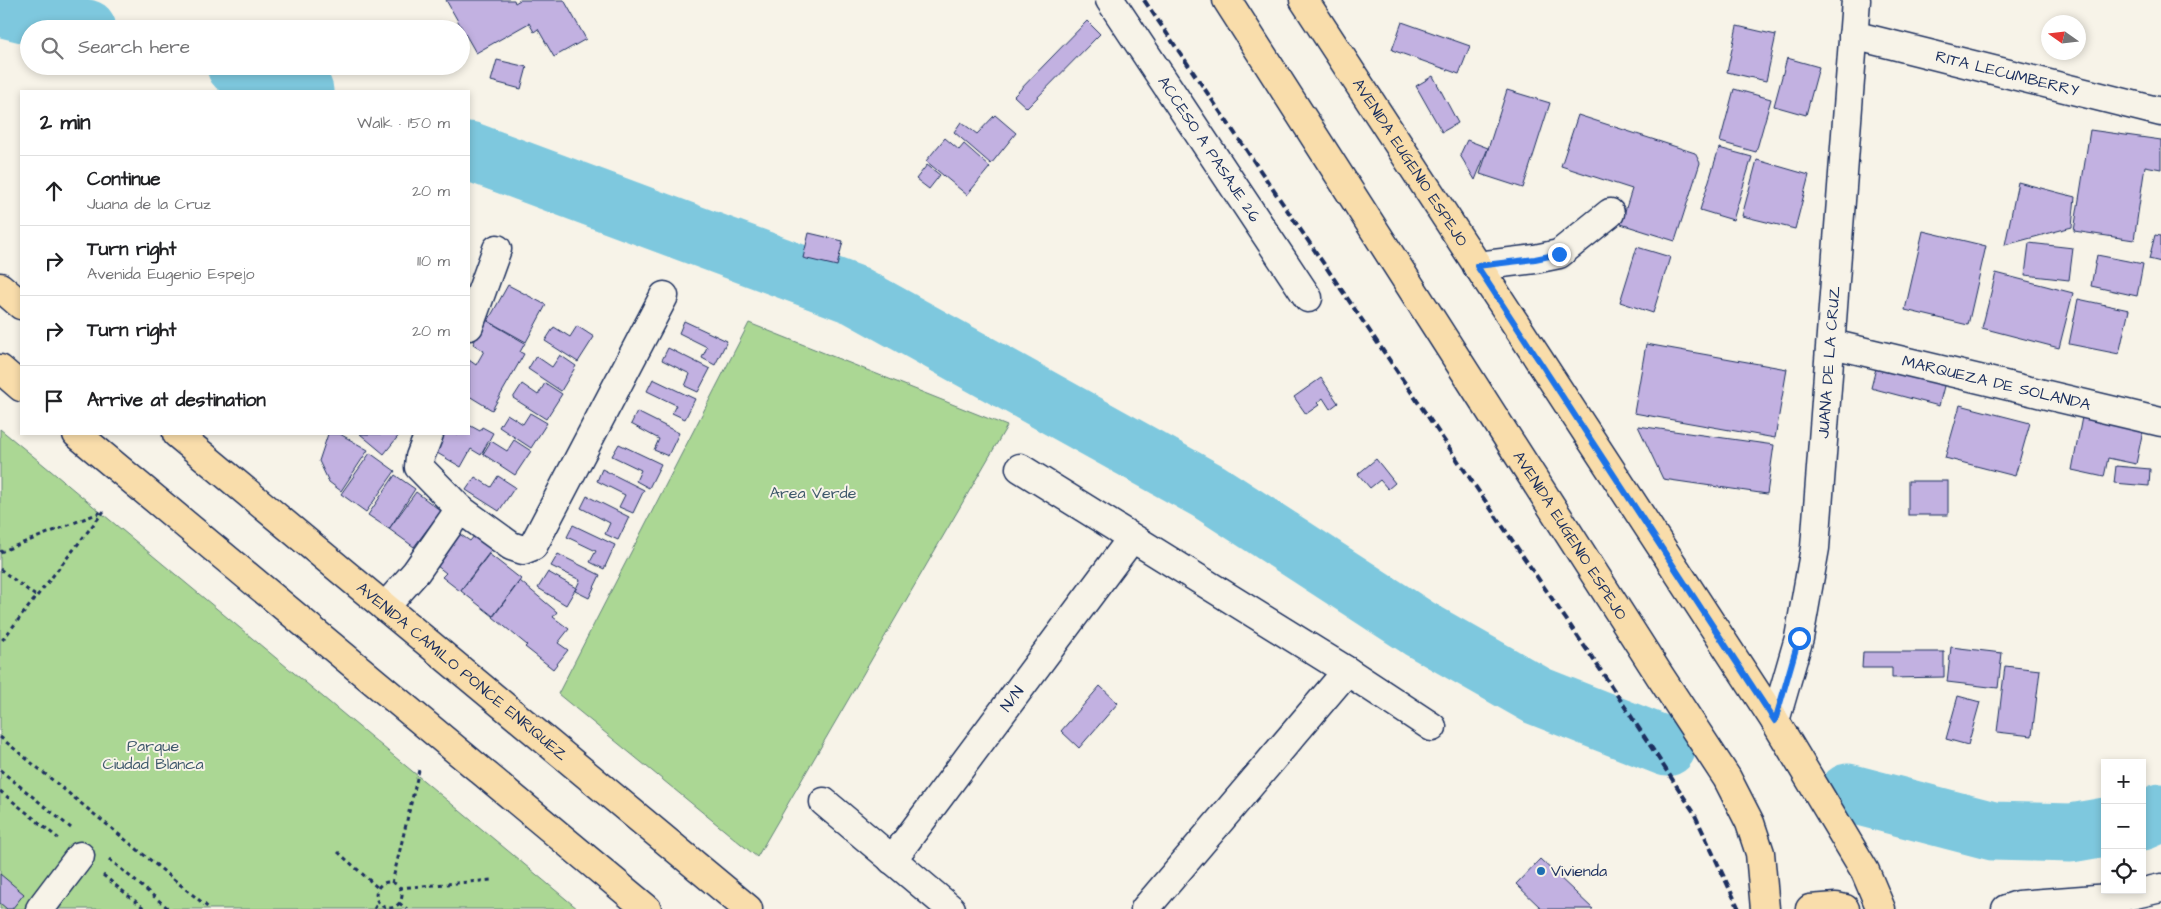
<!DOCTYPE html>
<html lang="en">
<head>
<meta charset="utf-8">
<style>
  :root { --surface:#fff; --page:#f2f2f2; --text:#202124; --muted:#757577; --line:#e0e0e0 }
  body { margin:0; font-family:"Architects Daughter",sans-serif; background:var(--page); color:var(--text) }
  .controls { position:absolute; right:15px; bottom:15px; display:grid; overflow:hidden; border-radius:0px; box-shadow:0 2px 8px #0003 }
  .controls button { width:45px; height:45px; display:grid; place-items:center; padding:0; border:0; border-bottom:1px solid var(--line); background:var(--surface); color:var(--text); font:25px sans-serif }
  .compass { position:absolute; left:2041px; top:15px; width:45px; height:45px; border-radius:50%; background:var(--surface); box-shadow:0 2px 8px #0003; rotate:284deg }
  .stop { position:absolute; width:15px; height:15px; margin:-11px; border:4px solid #1a73e8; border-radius:50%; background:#fff }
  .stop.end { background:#1a73e8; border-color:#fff; box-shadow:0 1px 5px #0008 }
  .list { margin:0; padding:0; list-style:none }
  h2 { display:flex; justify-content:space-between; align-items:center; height:65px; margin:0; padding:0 20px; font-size:21px }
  h2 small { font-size:16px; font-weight:400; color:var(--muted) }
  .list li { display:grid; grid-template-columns:32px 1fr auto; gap:15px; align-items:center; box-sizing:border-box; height:70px; padding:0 20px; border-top:1px solid var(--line) }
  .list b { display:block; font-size:19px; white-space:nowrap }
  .list p { margin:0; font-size:16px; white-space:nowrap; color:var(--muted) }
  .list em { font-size:16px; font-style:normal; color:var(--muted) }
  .icon { flex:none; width:28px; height:28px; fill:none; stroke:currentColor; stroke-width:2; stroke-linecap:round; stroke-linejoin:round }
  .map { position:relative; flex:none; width:2161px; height:909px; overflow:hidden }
  .search { position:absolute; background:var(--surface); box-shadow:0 2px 8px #0003; left:20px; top:20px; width:450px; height:55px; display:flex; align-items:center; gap:12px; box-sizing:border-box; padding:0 18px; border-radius:28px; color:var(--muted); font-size:19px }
  .panel { position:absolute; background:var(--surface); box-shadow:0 2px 8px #0003; left:20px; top:90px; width:450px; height:345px; border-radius:0px }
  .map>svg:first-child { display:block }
  .green { fill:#abd794; stroke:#638379 }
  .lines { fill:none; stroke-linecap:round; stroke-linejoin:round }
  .river { stroke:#7ec8de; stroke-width:59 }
  .building { fill:#c2b1e1; stroke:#1b2f5e }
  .minor-casing { stroke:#1b2f5e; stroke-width:31 }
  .major-casing { stroke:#1b2f5e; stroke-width:31 }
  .path { stroke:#1b2f5e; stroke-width:3; stroke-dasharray:4 4; stroke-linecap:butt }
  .minor { stroke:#f7f3e8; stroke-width:28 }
  .major { stroke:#f9ddab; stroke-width:28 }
  .rail { stroke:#1b2f5e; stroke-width:4; stroke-dasharray:8 4; stroke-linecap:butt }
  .route { stroke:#1a73e8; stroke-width:6 }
  .poi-dot { fill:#1f6fb2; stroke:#f7f3e8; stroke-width:2 }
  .labels { text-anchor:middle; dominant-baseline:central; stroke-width:4; stroke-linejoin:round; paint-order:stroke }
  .street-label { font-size:16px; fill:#1b2f5e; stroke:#f7f3e8 }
  .park-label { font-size:16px; fill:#3f596c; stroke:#f7f3e8 }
  .poi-label { font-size:16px; fill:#1b2f5e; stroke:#f7f3e8; text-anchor:start }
</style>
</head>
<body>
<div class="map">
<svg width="2161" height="909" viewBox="0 0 2161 909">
  <rect width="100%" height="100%" fill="#f7f3e8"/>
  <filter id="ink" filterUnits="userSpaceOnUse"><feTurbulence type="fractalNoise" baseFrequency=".02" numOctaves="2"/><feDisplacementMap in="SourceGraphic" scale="10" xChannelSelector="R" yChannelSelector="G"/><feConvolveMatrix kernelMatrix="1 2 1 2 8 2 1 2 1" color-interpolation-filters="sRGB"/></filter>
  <g filter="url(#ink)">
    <!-- green -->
    <g class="green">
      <path d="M749,323L1007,426L757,857L558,694Z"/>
      <path d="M0,429L33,456L578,909H0Z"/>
    </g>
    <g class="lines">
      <!-- river -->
      <g class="river">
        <path d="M0,7L87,29"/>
        <path d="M236,66L304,91"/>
        <path d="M469,151L855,295L1208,491L1420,629L1538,696L1667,747"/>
        <path d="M1848,793L1993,831L2071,833L2105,827"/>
        <path d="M2142,821L2161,813"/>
      </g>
    </g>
    <!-- building -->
    <g class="building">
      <path d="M446,0H514L515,3L520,0H564L586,39L554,57L538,29L534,32L529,23L476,53Z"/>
      <path d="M1087,21L1100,34L1027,108L1014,96Z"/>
      <path d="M1402,22L1470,46L1459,74L1392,50Z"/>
      <path d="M1737,26L1776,35L1766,81L1727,72Z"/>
      <path d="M1787,58L1819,67L1806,115L1774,106Z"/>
      <path d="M497,60L527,67L521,89L491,81Z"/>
      <path d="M1433,76L1458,123L1442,132L1416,86Z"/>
      <path d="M1734,89L1771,99L1756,152L1720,142Z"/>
      <path d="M1507,90L1550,103L1523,188L1480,174Z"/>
      <path d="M995,115L1016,133L991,164L954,132L961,122L977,134Z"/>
      <path d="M1578,115L1695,153L1700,163L1675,241L1621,224L1632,189L1561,166Z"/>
      <path d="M2090,130L2161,140V169L2145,166L2134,240L2074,231Z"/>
      <path d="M945,138L959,150L964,144L990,167L967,195L926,161Z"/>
      <path d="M1467,140L1488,148L1475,180L1460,155Z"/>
      <path d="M1719,148L1752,157L1733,220L1700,210Z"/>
      <path d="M1757,160L1809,175L1795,229L1742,216Z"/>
      <path d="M927,165L940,175L929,189L916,179Z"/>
      <path d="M2018,182L2075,197L2072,227L2005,245Z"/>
      <path d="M1923,231L1986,246L1968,325L1905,310Z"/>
      <path d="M809,233L843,241L837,266L803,258Z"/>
      <path d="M2155,235L2161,236V262L2149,259Z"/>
      <path d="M2029,243L2073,248L2069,280L2025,275Z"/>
      <path d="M1637,247L1670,257L1653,313L1620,302Z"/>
      <path d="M2097,255L2143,264L2137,296L2091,286Z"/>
      <path d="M1996,273L2073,293L2059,348L1982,328Z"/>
      <path d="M508,285L546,305L526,342L488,321Z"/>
      <path d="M2078,299L2129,310L2119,354L2069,344Z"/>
      <path d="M486,320L525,343L520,352L524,354L492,410L469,396V360L476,365L484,351L473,344Z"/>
      <path d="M684,321L727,341L715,365L702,358L707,347L679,333Z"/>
      <path d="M577,326L594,337L578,362L545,341L554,327L570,337Z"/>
      <path d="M1646,344L1787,369L1775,438L1634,413Z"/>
      <path d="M668,348L710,369L698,392L685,386L690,374L662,360Z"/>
      <path d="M560,355L576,366L561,391L528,369L536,356L552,367Z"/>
      <path d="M1877,364L1945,382L1939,406L1871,388Z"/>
      <path d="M1321,378L1338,403L1330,409L1323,398L1317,403L1319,405L1306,414L1294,397Z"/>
      <path d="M653,379L695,399L685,419L672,413L676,405L647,391Z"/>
      <path d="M545,383L562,394L546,419L513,398L522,384L538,395Z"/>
      <path d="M1960,405L2030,423L2015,476L1945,458Z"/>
      <path d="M637,412L679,433L668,456L654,450L659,439L631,424Z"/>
      <path d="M530,413L547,423L531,448L499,427L507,414L523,424Z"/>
      <path d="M2082,417L2143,430L2136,464L2108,458L2104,477L2072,470Z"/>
      <path d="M469,425L480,431L482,427L493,433L481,455L471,449L461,467L432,450L441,434H469Z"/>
      <path d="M1638,426L1774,445L1767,494L1663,479Z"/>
      <path d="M328,434H340L368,450L341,491L329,482L319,461Z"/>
      <path d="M360,434H400L384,454Z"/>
      <path d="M514,440L531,451L515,475L483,454L491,441L507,451Z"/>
      <path d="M619,444L661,464L649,488L636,481L641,470L612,456Z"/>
      <path d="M370,453L395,471L366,512L341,494Z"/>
      <path d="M1376,459L1395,483L1388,489L1380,480L1370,488L1358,474Z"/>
      <path d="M2116,466L2150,469L2149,486L2114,483Z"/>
      <path d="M602,469L644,490L633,513L619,507L625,495L597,481Z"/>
      <path d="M395,475L415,489L389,529L368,515Z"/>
      <path d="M498,476L515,487L499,511L466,490L475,477L491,487Z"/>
      <rect x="1908" y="481" width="40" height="34"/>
      <path d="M416,492L441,511L414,547L389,529Z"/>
      <path d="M587,496L629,517L618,540L605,534L610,523L581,508Z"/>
      <path d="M573,525L615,545L604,569L590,562L596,551L567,537Z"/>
      <path d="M479,530L496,544L460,591L442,577L446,573L432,562L455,531L470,541Z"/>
      <path d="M489,554L521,579L493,616L461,591Z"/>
      <path d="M558,554L600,575L589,598L575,591L580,580L551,566Z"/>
      <path d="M548,572L576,588L566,605L538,588Z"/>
      <path d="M520,581L557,612L553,617L569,629L558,643L568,650L553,669L525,647L527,645L493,617Z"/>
      <path d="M1951,647L2002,653L1998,688L1947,682Z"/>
      <path d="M1863,652H1944V677L1892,678V668H1862Z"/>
      <path d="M2005,666L2040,670L2032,736L1997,732Z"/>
      <path d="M1100,686L1118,703L1079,748L1061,731Z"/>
      <path d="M1958,696L1980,702L1968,745L1946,739Z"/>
      <path d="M1540,859L1593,909H1542L1516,884Z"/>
      <path d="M0,874L24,894L12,909H7L0,903Z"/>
    </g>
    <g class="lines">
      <defs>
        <g id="minor">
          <path id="s1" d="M1110,0L1308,298"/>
          <path id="s2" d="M1853,35L2161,112"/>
          <path d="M1477,266L1535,259L1559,254L1610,213"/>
          <path d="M469,326L497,249"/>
          <path id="s3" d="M1832,344L2161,422"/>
          <path d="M1020,468L1347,671L1432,727"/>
          <path d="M460,509L511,546L523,550L533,546L664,296"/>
          <path d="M385,607L416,572L460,509L419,467L420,457L429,434"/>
          <path id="s4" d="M1775,721L1799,638L1815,548L1856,0"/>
          <path d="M824,802L951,909"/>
          <path id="s5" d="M892,860L1132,538"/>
          <path d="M40,909L80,856"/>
          <path d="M1145,909L1347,671"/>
          <path d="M2006,909L2018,905L2122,897L2161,888"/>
        </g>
        <g id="major">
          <path id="s6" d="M1227,0L1660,676L1727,778L1750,823L1760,853L1765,909"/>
          <path id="s7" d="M1304,0L1775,721L1865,871L1881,909"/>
          <path d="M0,287L21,305"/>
          <path d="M0,369L21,387"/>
          <path d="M77,434L647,909"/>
          <path id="s8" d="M177,434L748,909"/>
          <path d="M1810,909L1836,907L1845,909"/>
        </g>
      </defs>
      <!-- minor casing -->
      <use href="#minor" class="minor-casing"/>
      <!-- major casing -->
      <use href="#major" class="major-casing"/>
      <!-- path -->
      <g class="path">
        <path d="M0,552L104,511L0,643"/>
        <path d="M0,569L37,597"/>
        <path d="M0,737L210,909"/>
        <path d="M0,770L71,828"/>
        <path d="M0,791L58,838"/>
        <path d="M338,852L378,888"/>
        <path d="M109,859L169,909"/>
        <path d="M103,875L145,909"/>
        <circle cx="389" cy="895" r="13"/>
        <path d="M392,883L419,770"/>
        <path d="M399,888L492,880"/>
        <path d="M399,903L407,909"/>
        <path d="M374,909L378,903"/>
      </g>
      <!-- minor -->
      <use href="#minor" class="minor"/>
      <!-- major -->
      <use href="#major" class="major"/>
      <!-- rail -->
      <path class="rail" d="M1144,0L1606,678L1693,811L1739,909"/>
    </g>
  </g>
  <g class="lines" filter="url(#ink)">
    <!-- route -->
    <path class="route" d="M1559,254L1535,259L1477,266L1775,721L1799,638"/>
  </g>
  <!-- markers -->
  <circle class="poi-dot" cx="1541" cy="871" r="5"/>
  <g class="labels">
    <!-- street labels -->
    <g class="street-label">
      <text stroke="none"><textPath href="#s2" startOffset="159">RITA LECUMBERRY</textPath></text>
      <text stroke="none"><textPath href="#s1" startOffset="179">ACCESO A PASAJE 26</textPath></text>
      <text stroke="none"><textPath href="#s7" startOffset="194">AVENIDA EUGENIO ESPEJO</textPath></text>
      <text stroke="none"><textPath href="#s4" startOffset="364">JUANA DE LA CRUZ</textPath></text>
      <text stroke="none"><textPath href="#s3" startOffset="169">MARQUEZA DE SOLANDA</textPath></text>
      <text stroke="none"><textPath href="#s6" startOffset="636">AVENIDA EUGENIO ESPEJO</textPath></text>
      <text stroke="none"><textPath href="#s8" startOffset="371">AVENIDA CAMILO PONCE ENRIQUEZ</textPath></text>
      <text stroke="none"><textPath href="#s5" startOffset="201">N/N</textPath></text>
    </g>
    <!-- park labels -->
    <g class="park-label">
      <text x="813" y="493">Area Verde</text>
      <text x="153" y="746">Parque<tspan x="153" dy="18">Ciudad Blanca</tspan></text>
    </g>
    <!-- poi labels -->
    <g class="poi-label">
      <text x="1551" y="871">Vivienda</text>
    </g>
  </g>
</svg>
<div class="controls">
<button>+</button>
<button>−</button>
<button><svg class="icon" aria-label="locate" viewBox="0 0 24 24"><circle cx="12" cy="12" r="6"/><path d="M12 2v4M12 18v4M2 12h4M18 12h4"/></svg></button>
</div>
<svg class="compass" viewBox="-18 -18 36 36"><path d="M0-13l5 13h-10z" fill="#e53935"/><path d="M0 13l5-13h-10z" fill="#757577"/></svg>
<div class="stop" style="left:1799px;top:638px"></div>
<div class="stop end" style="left:1559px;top:254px"></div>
<div class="search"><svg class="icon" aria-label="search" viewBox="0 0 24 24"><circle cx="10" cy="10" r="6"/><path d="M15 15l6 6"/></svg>Search here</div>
<section class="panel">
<h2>2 min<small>Walk · 150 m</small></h2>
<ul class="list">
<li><svg class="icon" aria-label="ahead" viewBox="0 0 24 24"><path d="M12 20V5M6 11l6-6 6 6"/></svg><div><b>Continue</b><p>Juana de la Cruz</p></div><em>20 m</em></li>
<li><svg class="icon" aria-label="right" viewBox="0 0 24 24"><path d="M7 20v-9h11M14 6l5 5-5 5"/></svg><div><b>Turn right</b><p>Avenida Eugenio Espejo</p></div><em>110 m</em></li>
<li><svg class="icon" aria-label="right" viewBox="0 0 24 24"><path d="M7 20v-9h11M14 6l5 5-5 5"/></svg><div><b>Turn right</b></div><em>20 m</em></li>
<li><svg class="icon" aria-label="arrive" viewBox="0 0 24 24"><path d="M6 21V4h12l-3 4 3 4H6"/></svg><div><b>Arrive at destination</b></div></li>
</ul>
</section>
</div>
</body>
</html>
